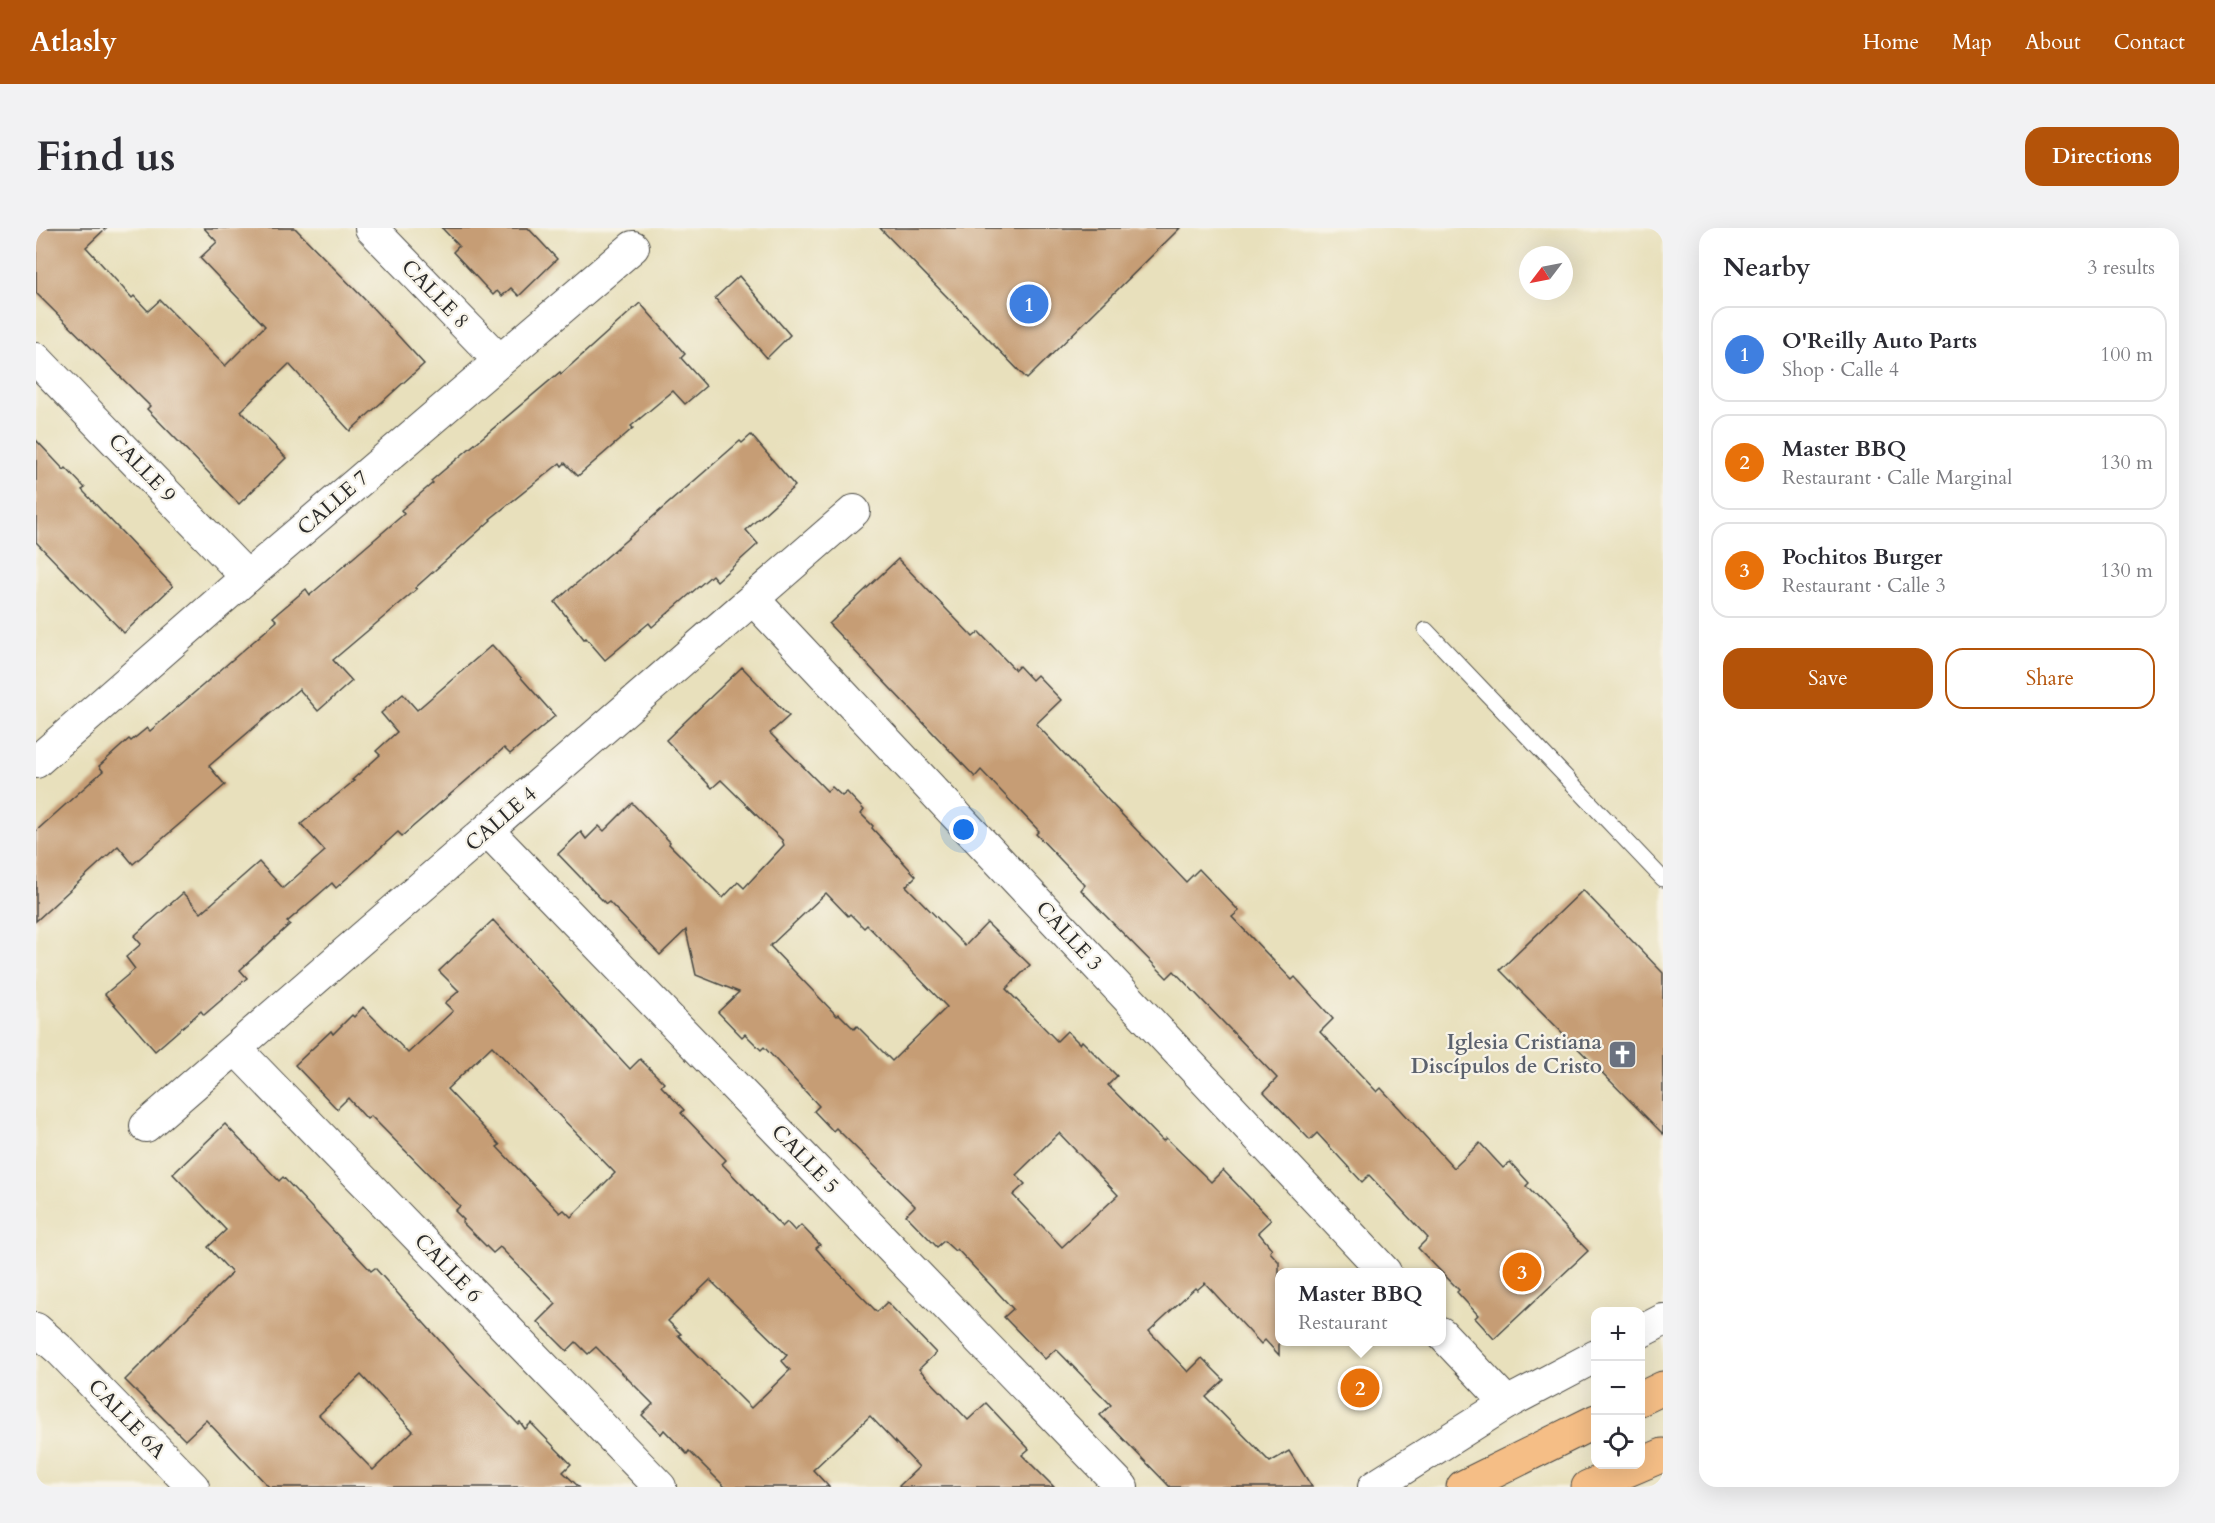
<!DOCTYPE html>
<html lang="en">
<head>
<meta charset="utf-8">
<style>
  :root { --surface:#fff; --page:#f2f2f3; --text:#2b2b33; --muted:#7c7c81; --line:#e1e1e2; --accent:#b45309 }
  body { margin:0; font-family:Cardo,serif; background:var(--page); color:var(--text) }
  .controls { position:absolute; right:18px; bottom:18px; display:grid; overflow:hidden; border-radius:12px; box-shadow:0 6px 24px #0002 }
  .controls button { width:54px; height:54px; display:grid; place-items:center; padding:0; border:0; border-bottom:2px solid var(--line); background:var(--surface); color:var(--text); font:30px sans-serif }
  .compass { position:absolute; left:1483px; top:18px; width:54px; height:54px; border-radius:50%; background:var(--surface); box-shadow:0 6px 24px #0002; rotate:238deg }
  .you { position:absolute; left:928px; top:602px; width:21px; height:21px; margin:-15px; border:4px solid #fff; border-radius:50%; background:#1a73e8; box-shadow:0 0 0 9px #1a73e833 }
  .badge { display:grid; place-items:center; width:39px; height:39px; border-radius:50%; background:var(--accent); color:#fff; font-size:20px; font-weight:700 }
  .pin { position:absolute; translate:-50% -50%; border:3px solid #fff; box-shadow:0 2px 6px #0006 }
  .popup { position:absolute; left:1239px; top:1040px; width:171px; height:78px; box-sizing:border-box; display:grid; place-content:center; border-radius:12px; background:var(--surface); filter:drop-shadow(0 2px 4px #0005); font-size:20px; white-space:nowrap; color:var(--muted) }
  .popup b { font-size:22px; color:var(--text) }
  .popup::after { content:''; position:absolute; left:50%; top:100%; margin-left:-12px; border:12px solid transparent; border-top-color:var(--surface) }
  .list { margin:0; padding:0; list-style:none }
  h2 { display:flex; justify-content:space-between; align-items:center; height:78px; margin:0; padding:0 24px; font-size:26px }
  h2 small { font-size:20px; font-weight:400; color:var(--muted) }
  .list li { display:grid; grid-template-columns:39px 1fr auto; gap:18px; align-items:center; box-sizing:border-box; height:96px; margin:0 12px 12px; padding:0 12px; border:2px solid var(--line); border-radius:18px }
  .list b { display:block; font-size:22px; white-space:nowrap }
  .list p { margin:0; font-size:20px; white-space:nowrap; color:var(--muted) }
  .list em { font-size:20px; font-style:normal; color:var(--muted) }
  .actions { display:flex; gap:12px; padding:18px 24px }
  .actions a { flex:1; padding:14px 0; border:2px solid var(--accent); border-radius:18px; text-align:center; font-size:21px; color:var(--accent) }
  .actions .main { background:var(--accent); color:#fff }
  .icon { flex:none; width:33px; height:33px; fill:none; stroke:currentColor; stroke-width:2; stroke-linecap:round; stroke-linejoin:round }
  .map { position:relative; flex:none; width:1627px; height:1259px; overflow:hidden; border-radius:18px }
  header { display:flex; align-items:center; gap:36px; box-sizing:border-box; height:84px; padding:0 30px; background:var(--accent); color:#fff }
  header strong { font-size:28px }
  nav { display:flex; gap:33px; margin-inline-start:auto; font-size:21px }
  .intro { display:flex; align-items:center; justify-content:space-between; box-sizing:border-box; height:144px; padding:0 36px }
  h1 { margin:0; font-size:42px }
  .button { padding:15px 27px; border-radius:18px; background:var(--accent); color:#fff; font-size:21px; font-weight:700 }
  main { display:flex; gap:36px; padding:0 36px }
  aside { flex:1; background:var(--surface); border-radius:18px; box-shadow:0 6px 24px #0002 }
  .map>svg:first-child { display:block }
  .building { fill:#c69d75; fill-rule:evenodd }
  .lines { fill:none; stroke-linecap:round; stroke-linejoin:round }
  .service-casing { stroke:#474641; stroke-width:17 }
  .minor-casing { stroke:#474641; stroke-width:34 }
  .trunk-casing { stroke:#474641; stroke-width:35 }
  .service { stroke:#fff; stroke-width:15 }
  .minor { stroke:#fff; stroke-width:32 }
  .trunk { stroke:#f5be86; stroke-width:33 }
  .labels { text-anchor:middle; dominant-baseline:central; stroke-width:4.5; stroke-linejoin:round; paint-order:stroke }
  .street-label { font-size:21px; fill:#2b2b2b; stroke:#f7f3e8 }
  .worship-label { font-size:21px; font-weight:bold; fill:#5b616d; stroke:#f7f3e8; text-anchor:end }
</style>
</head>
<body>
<header>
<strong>Atlasly</strong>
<nav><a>Home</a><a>Map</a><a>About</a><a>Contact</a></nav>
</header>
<div class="intro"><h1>Find us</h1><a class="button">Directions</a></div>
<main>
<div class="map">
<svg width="1627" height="1259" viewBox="0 0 1627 1259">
  <rect width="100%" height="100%" fill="#f7f3e8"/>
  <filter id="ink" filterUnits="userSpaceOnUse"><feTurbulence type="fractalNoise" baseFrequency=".0167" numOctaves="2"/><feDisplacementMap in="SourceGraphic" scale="12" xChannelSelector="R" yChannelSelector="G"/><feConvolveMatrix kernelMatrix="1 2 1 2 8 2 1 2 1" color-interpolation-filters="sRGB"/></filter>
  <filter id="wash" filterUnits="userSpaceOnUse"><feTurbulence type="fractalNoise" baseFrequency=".008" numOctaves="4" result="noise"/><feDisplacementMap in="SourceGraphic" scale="24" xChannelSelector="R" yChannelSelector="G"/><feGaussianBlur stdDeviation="1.35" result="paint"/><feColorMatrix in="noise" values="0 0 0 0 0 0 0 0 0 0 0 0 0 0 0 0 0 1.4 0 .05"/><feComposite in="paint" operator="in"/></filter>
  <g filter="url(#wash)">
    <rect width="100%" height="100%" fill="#e8e0bc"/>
    <g id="blocks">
      <!-- building -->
      <g class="building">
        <path d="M0,0H70L50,19L96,70L98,68L112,83L124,72L189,138L229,98L164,30L181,14L168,0H259L334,77L388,136L314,203L253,136L205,183L250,230L203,276L111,181L114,178L0,65Z"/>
        <path d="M406,0H492L521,31L483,68L475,60L466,68L461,63L457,67L417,24L423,18Z"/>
        <path d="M844,0H1144L991,151Z"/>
        <path d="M703,48L754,107L731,130L679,70Z"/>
        <path d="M604,75L649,126L645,130L670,158L649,176L637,163L595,198L597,200L542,248L529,235L526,238L524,235L454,291L455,292L379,360L381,361L297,432L316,453L282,483L263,461L173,538L189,557L97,636L82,618L0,693V603L67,543L63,538L93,511L95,513L111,500L114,503L241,393L237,389L270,361L274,367L368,286L365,282L397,255L395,253L524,144L525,146Z"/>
        <path d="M715,207L759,258L710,302L722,316L681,353L676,347L616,399L613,395L569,432L550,410L548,411L519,374L704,213L706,215Z"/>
        <path d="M0,212L28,242L30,240L49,260L46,262L137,358L88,405L0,314Z"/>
        <path d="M862,331L937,409L943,404L979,442L983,438L996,452L1001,447L1025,472L1000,496L1150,654L1163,641L1203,683L1196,689L1256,752L1259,749L1297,791L1284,804L1341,864L1345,860L1418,940L1444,915L1467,940L1474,934L1493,955L1490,958L1552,1023L1458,1111L1439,1090L1442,1087L1421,1064L1423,1062L1382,1020L1392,1010L1333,947L1326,954L1281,905L1274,912L1228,864L1241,850L1138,743L1131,750L1063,681L1045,662L1049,657L1000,606L1003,603L945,542L939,549L793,396Z"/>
        <path d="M456,417L519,488L474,526L468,520L366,608L362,604L300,660L296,655L251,694L254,696L204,742L211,750L168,787L165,783L119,823L69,766L99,741L90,729L105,716L98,708L147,665L165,685L223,634L247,660L289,623L265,596L318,553L316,552L344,527L340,523L361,504L345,485L367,466L381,482Z"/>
        <path d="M706,439L753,488L734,505L791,563L796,559L806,568L811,564L828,582L825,586L837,598L836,600L880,648L870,658L929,718L951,695L994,737L970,761L1021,813L1031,803L1044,816L1046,813L1081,848L1072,857L1127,913L1130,910L1175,954L1187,942L1235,992L1222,1004L1236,1021L1234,1024L1243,1034V1127L1229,1112L1225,1116L1169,1055L1161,1062L1159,1060L1113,1103L1152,1144L1166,1130L1188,1152L1170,1169L1234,1234L1253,1223L1276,1259H1134L1064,1187L1075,1177L1020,1121L1009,1131L968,1089L977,1081L921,1021L919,1023L908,1013L901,1019L870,987L879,978L800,900L797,903L778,883L783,878L728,819L725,822L709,806L706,809L682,784L703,764L660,747L650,702L624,727L573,674L570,676L522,626L545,604L550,611L563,598L568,603L596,575L634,614L633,616L687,670L702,654L708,660L748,617L746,612L685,552L676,560L630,512ZM790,665L812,688L814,686L828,700L831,697L911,779L856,833L821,798L818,801L803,786L801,788L734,718ZM1023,905L1082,967L1026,1019L977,967L989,956L980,947Z"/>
        <path d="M1547,662L1627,745V906L1464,742Z"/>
        <path d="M457,692L594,841L604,831L628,855L625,858L648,882L645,885L690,932L686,936L746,999L751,994L759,1003L765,997L784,1017L780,1020L791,1033L841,1084L851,1074L900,1125L883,1141L932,1192L950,1175L993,1221L986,1227L1018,1259H862L883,1239L834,1188L777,1242L793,1259H689L653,1223L651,1226L628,1202L625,1206L606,1187L617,1176L560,1119L552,1126L540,1114L531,1123L502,1094L520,1076L464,1019L457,1025L426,994L428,992L419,983L424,978L335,888L331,891L312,870L301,881L259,837L295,803L297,806L316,787L318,789L327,779L372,825L417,783L409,775L423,763L403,743ZM456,818L579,945L535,989L528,982L524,985L461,919L464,917L411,861ZM674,1052L751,1127L746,1133L754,1142L715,1180L642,1107L645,1106L632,1093Z"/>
        <path d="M189,896L243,953L247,949L335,1043L339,1040L428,1140L482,1196L484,1194L489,1201L495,1195L535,1236L527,1244L543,1259H233L170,1192L149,1212L89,1152L196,1045L172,1019L190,1002L137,946ZM325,1147L377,1203L337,1242L283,1187Z"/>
      </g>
    </g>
  </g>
  <g filter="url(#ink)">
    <use href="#blocks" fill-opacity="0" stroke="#474641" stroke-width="1.5"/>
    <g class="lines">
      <defs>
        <path id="service" d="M1390,402L1627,651"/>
        <g id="minor">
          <path d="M335,0L463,132"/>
          <path d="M0,131L211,349"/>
          <path d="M718,372L1349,1044"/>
          <path d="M0,534L211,349L597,19"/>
          <path d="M452,603L1086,1259"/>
          <path d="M200,821L624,1259"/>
          <path d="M110,898L818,283"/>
          <path d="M0,1101L25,1123L157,1259"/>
          <path d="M1604,1104L1627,1092"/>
          <path d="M1405,1105L1471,1175"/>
          <path d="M1338,1259L1471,1175L1560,1128"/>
        </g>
        <g id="trunk">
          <path d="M1604,1171L1627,1160"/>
          <path d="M1427,1259L1560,1193"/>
          <path d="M1552,1259L1627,1227"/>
        </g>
      </defs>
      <!-- service casing -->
      <use href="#service" class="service-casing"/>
      <!-- minor casing -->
      <use href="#minor" class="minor-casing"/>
      <!-- trunk casing -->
      <use href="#trunk" class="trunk-casing"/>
      <!-- service -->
      <use href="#service" class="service"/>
      <!-- minor -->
      <use href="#minor" class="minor"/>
      <!-- trunk -->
      <use href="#trunk" class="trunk"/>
    </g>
  </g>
  <!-- icons -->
  <defs>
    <symbol id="church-square" viewBox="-11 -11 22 22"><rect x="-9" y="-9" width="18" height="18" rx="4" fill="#6b7280" stroke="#f7f3e8"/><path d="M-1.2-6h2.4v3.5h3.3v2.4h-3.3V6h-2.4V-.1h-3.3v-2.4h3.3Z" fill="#fff"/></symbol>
  </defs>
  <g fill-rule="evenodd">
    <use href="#church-square" x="1570" y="810" width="33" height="33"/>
  </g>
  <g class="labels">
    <!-- street labels -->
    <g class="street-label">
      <text transform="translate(399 66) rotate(46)">CALLE 8</text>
      <text transform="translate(106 240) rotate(46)">CALLE 9</text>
      <text transform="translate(297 275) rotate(-41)">CALLE 7</text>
      <text transform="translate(465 591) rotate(-41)">CALLE 4</text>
      <text transform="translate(1033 708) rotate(47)">CALLE 3</text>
      <text transform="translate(769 931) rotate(46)">CALLE 5</text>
      <text transform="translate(412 1040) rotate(46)">CALLE 6</text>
      <text transform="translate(91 1191) rotate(46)">CALLE 6A</text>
    </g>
    <!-- worship labels -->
    <g class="worship-label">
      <text x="1566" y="814">Iglesia Cristiana<tspan x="1566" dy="24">Discípulos de Cristo</tspan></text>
    </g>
  </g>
</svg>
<div class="controls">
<button>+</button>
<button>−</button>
<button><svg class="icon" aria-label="locate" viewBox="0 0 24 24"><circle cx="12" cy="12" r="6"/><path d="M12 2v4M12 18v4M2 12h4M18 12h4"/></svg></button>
</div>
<svg class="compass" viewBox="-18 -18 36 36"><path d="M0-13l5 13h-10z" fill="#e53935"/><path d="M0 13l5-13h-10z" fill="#7c7c81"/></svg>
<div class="you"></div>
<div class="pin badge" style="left:993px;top:76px;background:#3f7fe0">1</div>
<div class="pin badge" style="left:1324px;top:1160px;background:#e8710a">2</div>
<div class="popup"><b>Master BBQ</b>Restaurant</div>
<div class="pin badge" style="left:1486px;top:1044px;background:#e8710a">3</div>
</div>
<aside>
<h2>Nearby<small>3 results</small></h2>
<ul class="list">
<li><span class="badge" style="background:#3f7fe0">1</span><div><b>O'Reilly Auto Parts</b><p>Shop · Calle 4</p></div><em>100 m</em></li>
<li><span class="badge" style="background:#e8710a">2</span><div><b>Master BBQ</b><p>Restaurant · Calle Marginal</p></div><em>130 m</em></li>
<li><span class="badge" style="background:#e8710a">3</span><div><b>Pochitos Burger</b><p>Restaurant · Calle 3</p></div><em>130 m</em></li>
</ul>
<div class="actions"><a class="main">Save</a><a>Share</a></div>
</aside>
</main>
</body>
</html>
